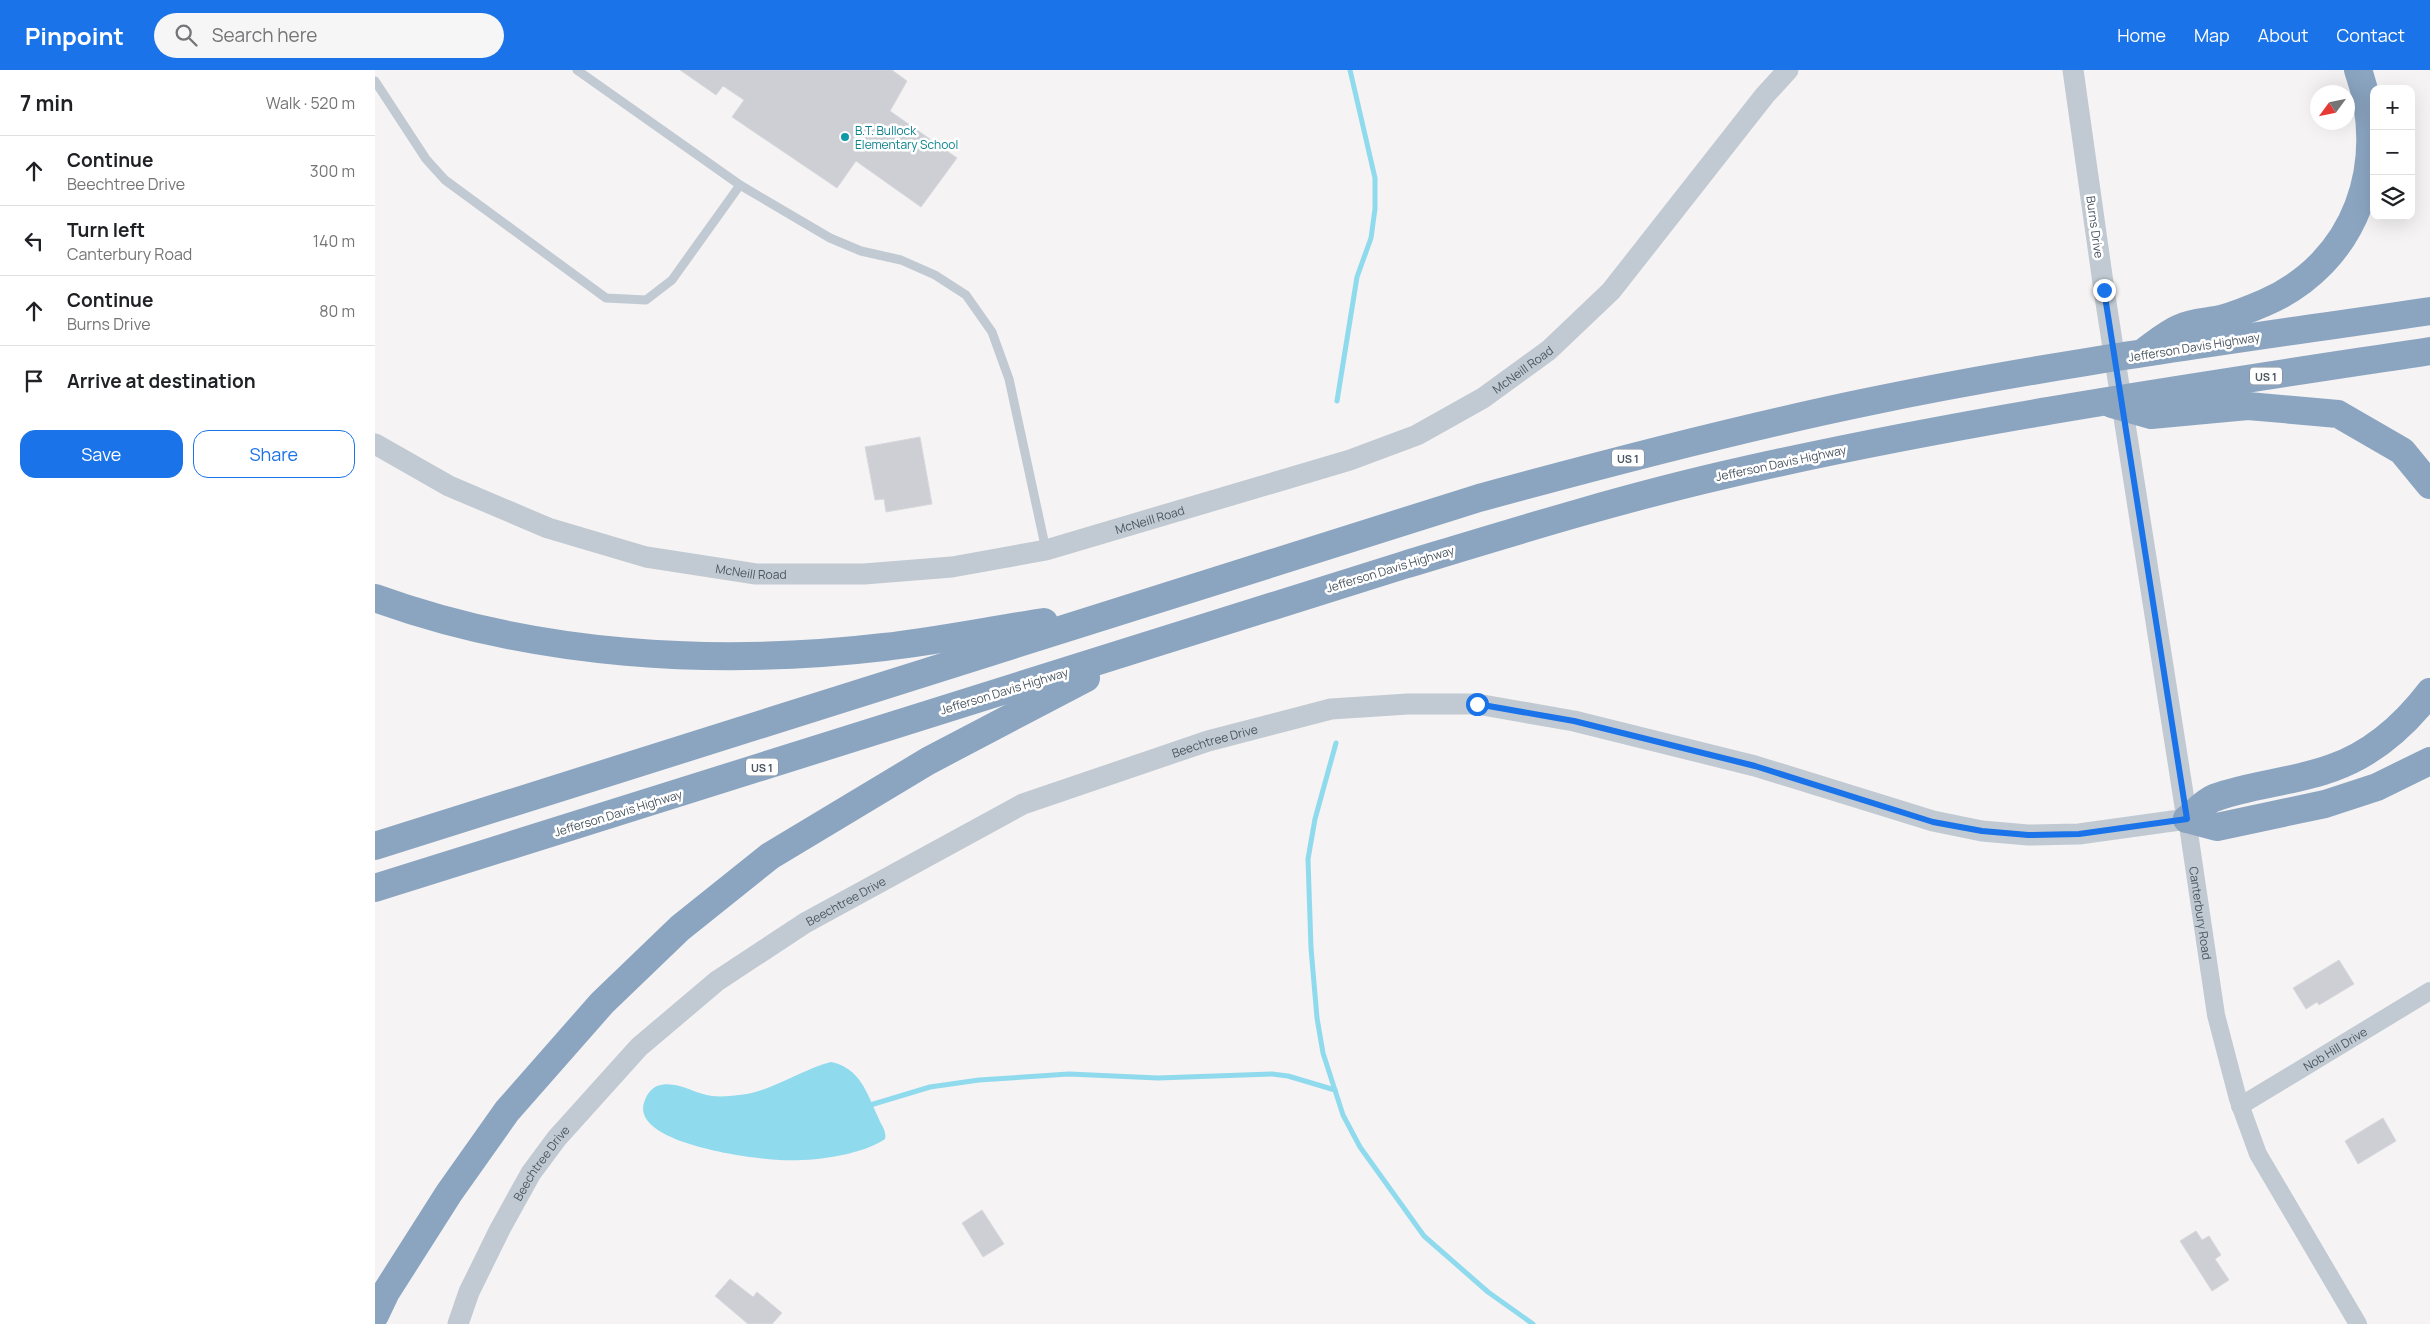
<!DOCTYPE html>
<html lang="en">
<head>
<meta charset="utf-8">
<style>
  :root { --surface:#fff; --page:#f6f6f6; --text:#202124; --muted:#757577; --line:#e0e0e0; --accent:#1a73e8 }
  body { margin:0; font-family:Manrope,sans-serif; background:var(--page); color:var(--text) }
  .controls { position:absolute; right:15px; top:15px; display:grid; overflow:hidden; border-radius:10px; box-shadow:0 5px 20px #0002 }
  .controls button { width:45px; height:45px; display:grid; place-items:center; padding:0; border:0; border-bottom:1px solid var(--line); background:var(--surface); color:var(--text); font:25px sans-serif }
  .compass { position:absolute; left:1935px; top:15px; width:45px; height:45px; border-radius:50%; background:var(--surface); box-shadow:0 5px 20px #0002; rotate:237deg }
  .stop { position:absolute; width:15px; height:15px; margin:-11px; border:4px solid #1a73e8; border-radius:50%; background:#fff }
  .stop.end { background:#1a73e8; border-color:#fff; box-shadow:0 1px 5px #0008 }
  .list { margin:0; padding:0; list-style:none }
  h2 { display:flex; justify-content:space-between; align-items:center; height:65px; margin:0; padding:0 20px; font-size:21px }
  h2 small { font-size:16px; font-weight:400; color:var(--muted) }
  .list li { display:grid; grid-template-columns:32px 1fr auto; gap:15px; align-items:center; box-sizing:border-box; height:70px; padding:0 20px; border-top:1px solid var(--line) }
  .list b { display:block; font-size:19px; white-space:nowrap }
  .list p { margin:0; font-size:16px; white-space:nowrap; color:var(--muted) }
  .list em { font-size:16px; font-style:normal; color:var(--muted) }
  .actions { display:flex; gap:10px; padding:15px 20px }
  .actions a { flex:1; padding:11px 0; border:1px solid var(--accent); border-radius:15px; text-align:center; font-size:18px; color:var(--accent) }
  .actions .main { background:var(--accent); color:#fff }
  .icon { flex:none; width:28px; height:28px; fill:none; stroke:currentColor; stroke-width:2; stroke-linecap:round; stroke-linejoin:round }
  .map { position:relative; flex:none; width:2055px; height:1254px; overflow:hidden }
  header { display:flex; align-items:center; gap:30px; box-sizing:border-box; height:70px; padding:0 25px; background:var(--accent); color:#fff }
  header strong { font-size:24px }
  nav { display:flex; gap:28px; margin-inline-start:auto; font-size:18px }
  .search { width:350px; height:45px; background:var(--page); display:flex; align-items:center; gap:12px; box-sizing:border-box; padding:0 18px; border-radius:28px; color:var(--muted); font-size:19px }
  main { display:flex }
  aside { flex:1; background:var(--surface) }
  .map>svg:first-child { display:block }
  .water { fill:#90daee }
  .lines { fill:none; stroke-linecap:round; stroke-linejoin:round }
  .stream { stroke:#90daee; stroke-width:5 }
  .building { fill:#cdcfd5; stroke:#d7d9de }
  .service { stroke:#c1cad2; stroke-width:9 }
  .minor { stroke:#c1cad2; stroke-width:18 }
  .tertiary { stroke:#c1cad2; stroke-width:21 }
  .motorway { stroke:#8ba5c1; stroke-width:28 }
  .route { stroke:#1a73e8; stroke-width:6 }
  .culture-dot { fill:#0f9aa8; stroke:#fff; stroke-width:2 }
  .labels { text-anchor:middle; dominant-baseline:central; stroke-width:5; stroke-linejoin:round; paint-order:stroke }
  .shield { fill:#fff; stroke:#808990; stroke-width:1 }
  .shield-label { font-size:11px; font-weight:bold; fill:#4a5661 }
  .culture-label { font-size:12px; fill:#0d838f; stroke:#fff; text-anchor:start }
  .street-label { font-size:12px; fill:#4a5661; stroke:#fff }
</style>
</head>
<body>
<header>
<strong>Pinpoint</strong>
<div class="search"><svg class="icon" aria-label="search" viewBox="0 0 24 24"><circle cx="10" cy="10" r="6"/><path d="M15 15l6 6"/></svg>Search here</div>
<nav><a>Home</a><a>Map</a><a>About</a><a>Contact</a></nav>
</header>
<main>
<aside>
<h2>7 min<small>Walk · 520 m</small></h2>
<ul class="list">
<li><svg class="icon" aria-label="ahead" viewBox="0 0 24 24"><path d="M12 20V5M6 11l6-6 6 6"/></svg><div><b>Continue</b><p>Beechtree Drive</p></div><em>300 m</em></li>
<li><svg class="icon" aria-label="left" viewBox="0 0 24 24"><path d="M17 20v-9H6M10 6l-5 5 5 5"/></svg><div><b>Turn left</b><p>Canterbury Road</p></div><em>140 m</em></li>
<li><svg class="icon" aria-label="ahead" viewBox="0 0 24 24"><path d="M12 20V5M6 11l6-6 6 6"/></svg><div><b>Continue</b><p>Burns Drive</p></div><em>80 m</em></li>
<li><svg class="icon" aria-label="arrive" viewBox="0 0 24 24"><path d="M6 21V4h12l-3 4 3 4H6"/></svg><div><b>Arrive at destination</b></div></li>
</ul>
<div class="actions"><a class="main">Save</a><a>Share</a></div>
</aside>
<div class="map">
<svg width="2055" height="1254" viewBox="0 0 2055 1254">
  <rect width="100%" height="100%" fill="#f5f3f3"/>
  <!-- water -->
  <path class="water" d="M456,992C485,998 492,1023 503,1047C506,1055 512,1061 510,1069C485,1086 434,1092 404,1090C378,1089 251,1073 270,1030C272,1024 277,1018 282,1016C300,1009 320,1024 337,1026C346,1027 356,1026 364,1025C396,1022 425,1000 456,992Z"/>
  <g class="lines">
    <!-- stream -->
    <g class="stream">
      <path d="M962,331L982,207L996,168L1000,139V108L975,0"/>
      <path d="M961,673L940,749L933,789L936,878L942,948L948,983L968,1045L985,1077L1049,1166L1113,1222L1158,1254"/>
      <path d="M492,1036L555,1017L604,1010L694,1004L783,1008L897,1004L913,1006L960,1020"/>
    </g>
  </g>
  <!-- building -->
  <g class="building">
    <path d="M305,0H517L532,11L515,41L582,88L546,137L481,91L462,118L357,47L369,30L348,16L341,25Z"/>
    <path d="M545,367L557,434L511,442L509,429L500,430L490,377Z"/>
    <path d="M1964,890L1979,914L1944,935L1942,932L1931,939L1918,918Z"/>
    <path d="M2008,1048L2021,1071L1983,1094L1970,1071Z"/>
    <path d="M607,1140L629,1174L608,1187L587,1153Z"/>
    <path d="M1821,1161L1827,1170L1834,1166L1846,1185L1840,1189L1854,1210L1837,1221L1805,1171Z"/>
    <path d="M355,1209L378,1227L382,1222L407,1243L397,1254H373L340,1226Z"/>
  </g>
  <g class="lines">
    <!-- service -->
    <g class="service">
      <path d="M202,0L365,115L455,168L486,181L526,190L560,205L591,225L617,262L634,309L671,480"/>
      <path d="M0,11L51,89L70,110L231,228L271,230L297,210L365,115"/>
    </g>
    <!-- minor -->
    <g class="minor">
      <path id="s1" d="M1812,749L1841,945L1863,1029L1883,1084L1983,1254"/>
      <path id="s2" d="M1865,1036L2055,921"/>
    </g>
    <!-- tertiary -->
    <g class="tertiary">
      <path id="s3" d="M0,374L74,416L173,458L271,487L381,504H489L577,497L671,480L975,390L1042,365L1108,328L1174,280L1236,221L1390,25L1413,0"/>
      <path id="s4" d="M83,1254L94,1222L125,1159L156,1103L182,1068L264,977L342,911L430,853L648,734L833,671L956,639L1033,634H1102L1199,651L1380,696L1558,751L1607,761L1653,765L1704,764L1812,749L1729,220L1698,0"/>
    </g>
    <!-- motorway -->
    <g class="motorway">
      <path d="M1770,281C1781,273 1793,263 1805,258C1817,252 1833,252 1846,249C1860,245 1875,239 1889,233C1982,193 2016,92 1983,0"/>
      <path d="M1737,334L1776,345L1873,336L1963,344L2027,381L2055,415"/>
      <path d="M0,528C160,586 340,597 509,577C562,571 616,560 669,552"/>
      <path d="M1812,749C1820,743 1829,732 1839,728C1877,714 1919,712 1957,698C1997,684 2029,656 2055,622"/>
      <path d="M1812,749L1842,757L1950,734L2002,717L2055,691"/>
      <path d="M0,776L1104,428C1232,393 1361,359 1492,332C1678,293 1867,269 2055,241"/>
      <path d="M0,818L1029,495C1135,463 1241,430 1349,405C1582,351 1819,317 2055,281"/>
      <path d="M0,1245L11,1222L74,1123L132,1041L227,933L305,858L395,786L553,691L711,608"/>
    </g>
  </g>
  <g class="lines">
    <!-- route -->
    <path class="route" d="M1102,634L1199,651L1380,696L1558,752L1607,761L1653,765L1704,764L1812,749L1729,220"/>
  </g>
  <!-- markers -->
  <circle class="culture-dot" cx="470" cy="67" r="5"/>
  <g class="labels">
    <!-- shield labels -->
    <g class="shield">
      <rect x="1875" y="297.5" width="32" height="17" rx="4"/>
      <rect x="1237" y="379.5" width="32" height="17" rx="4"/>
      <rect x="371" y="688.5" width="32" height="17" rx="4"/>
    </g>
    <g class="shield-label">
      <text x="1891" y="306">US 1</text>
      <text x="1253" y="388">US 1</text>
      <text x="387" y="697">US 1</text>
    </g>
    <!-- culture labels -->
    <g class="culture-label">
      <text x="480" y="60">B.T. Bullock<tspan x="480" dy="14">Elementary School</tspan></text>
    </g>
    <!-- street labels -->
    <g class="street-label">
      <text transform="translate(1720 157) rotate(82)">Burns Drive</text>
      <text transform="translate(1819 277) rotate(-9)">Jefferson Davis Highway</text>
      <text stroke="none"><textPath href="#s3" startOffset="1211">McNeill Road</textPath></text>
      <text transform="translate(1406 393) rotate(-12)">Jefferson Davis Highway</text>
      <text stroke="none"><textPath href="#s3" startOffset="806">McNeill Road</textPath></text>
      <text transform="translate(1015 499) rotate(-17)">Jefferson Davis Highway</text>
      <text stroke="none"><textPath href="#s3" startOffset="401">McNeill Road</textPath></text>
      <text transform="translate(629 621) rotate(-17)">Jefferson Davis Highway</text>
      <text stroke="none"><textPath href="#s4" startOffset="992">Beechtree Drive</textPath></text>
      <text transform="translate(243 743) rotate(-17)">Jefferson Davis Highway</text>
      <text stroke="none"><textPath href="#s4" startOffset="588">Beechtree Drive</textPath></text>
      <text stroke="none"><textPath href="#s1" startOffset="95">Canterbury Road</textPath></text>
      <text stroke="none"><textPath href="#s2" startOffset="111">Nob Hill Drive</textPath></text>
      <text stroke="none"><textPath href="#s4" startOffset="182">Beechtree Drive</textPath></text>
    </g>
  </g>
</svg>
<div class="controls">
<button>+</button>
<button>−</button>
<button><svg class="icon" aria-label="layers" viewBox="0 0 24 24"><path d="M12 4l9 5-9 5-9-5zM3 14l9 5 9-5"/></svg></button>
</div>
<svg class="compass" viewBox="-18 -18 36 36"><path d="M0-13l5 13h-10z" fill="#e53935"/><path d="M0 13l5-13h-10z" fill="#757577"/></svg>
<div class="stop" style="left:1102px;top:634px"></div>
<div class="stop end" style="left:1729px;top:220px"></div>
</div>
</main>
</body>
</html>
